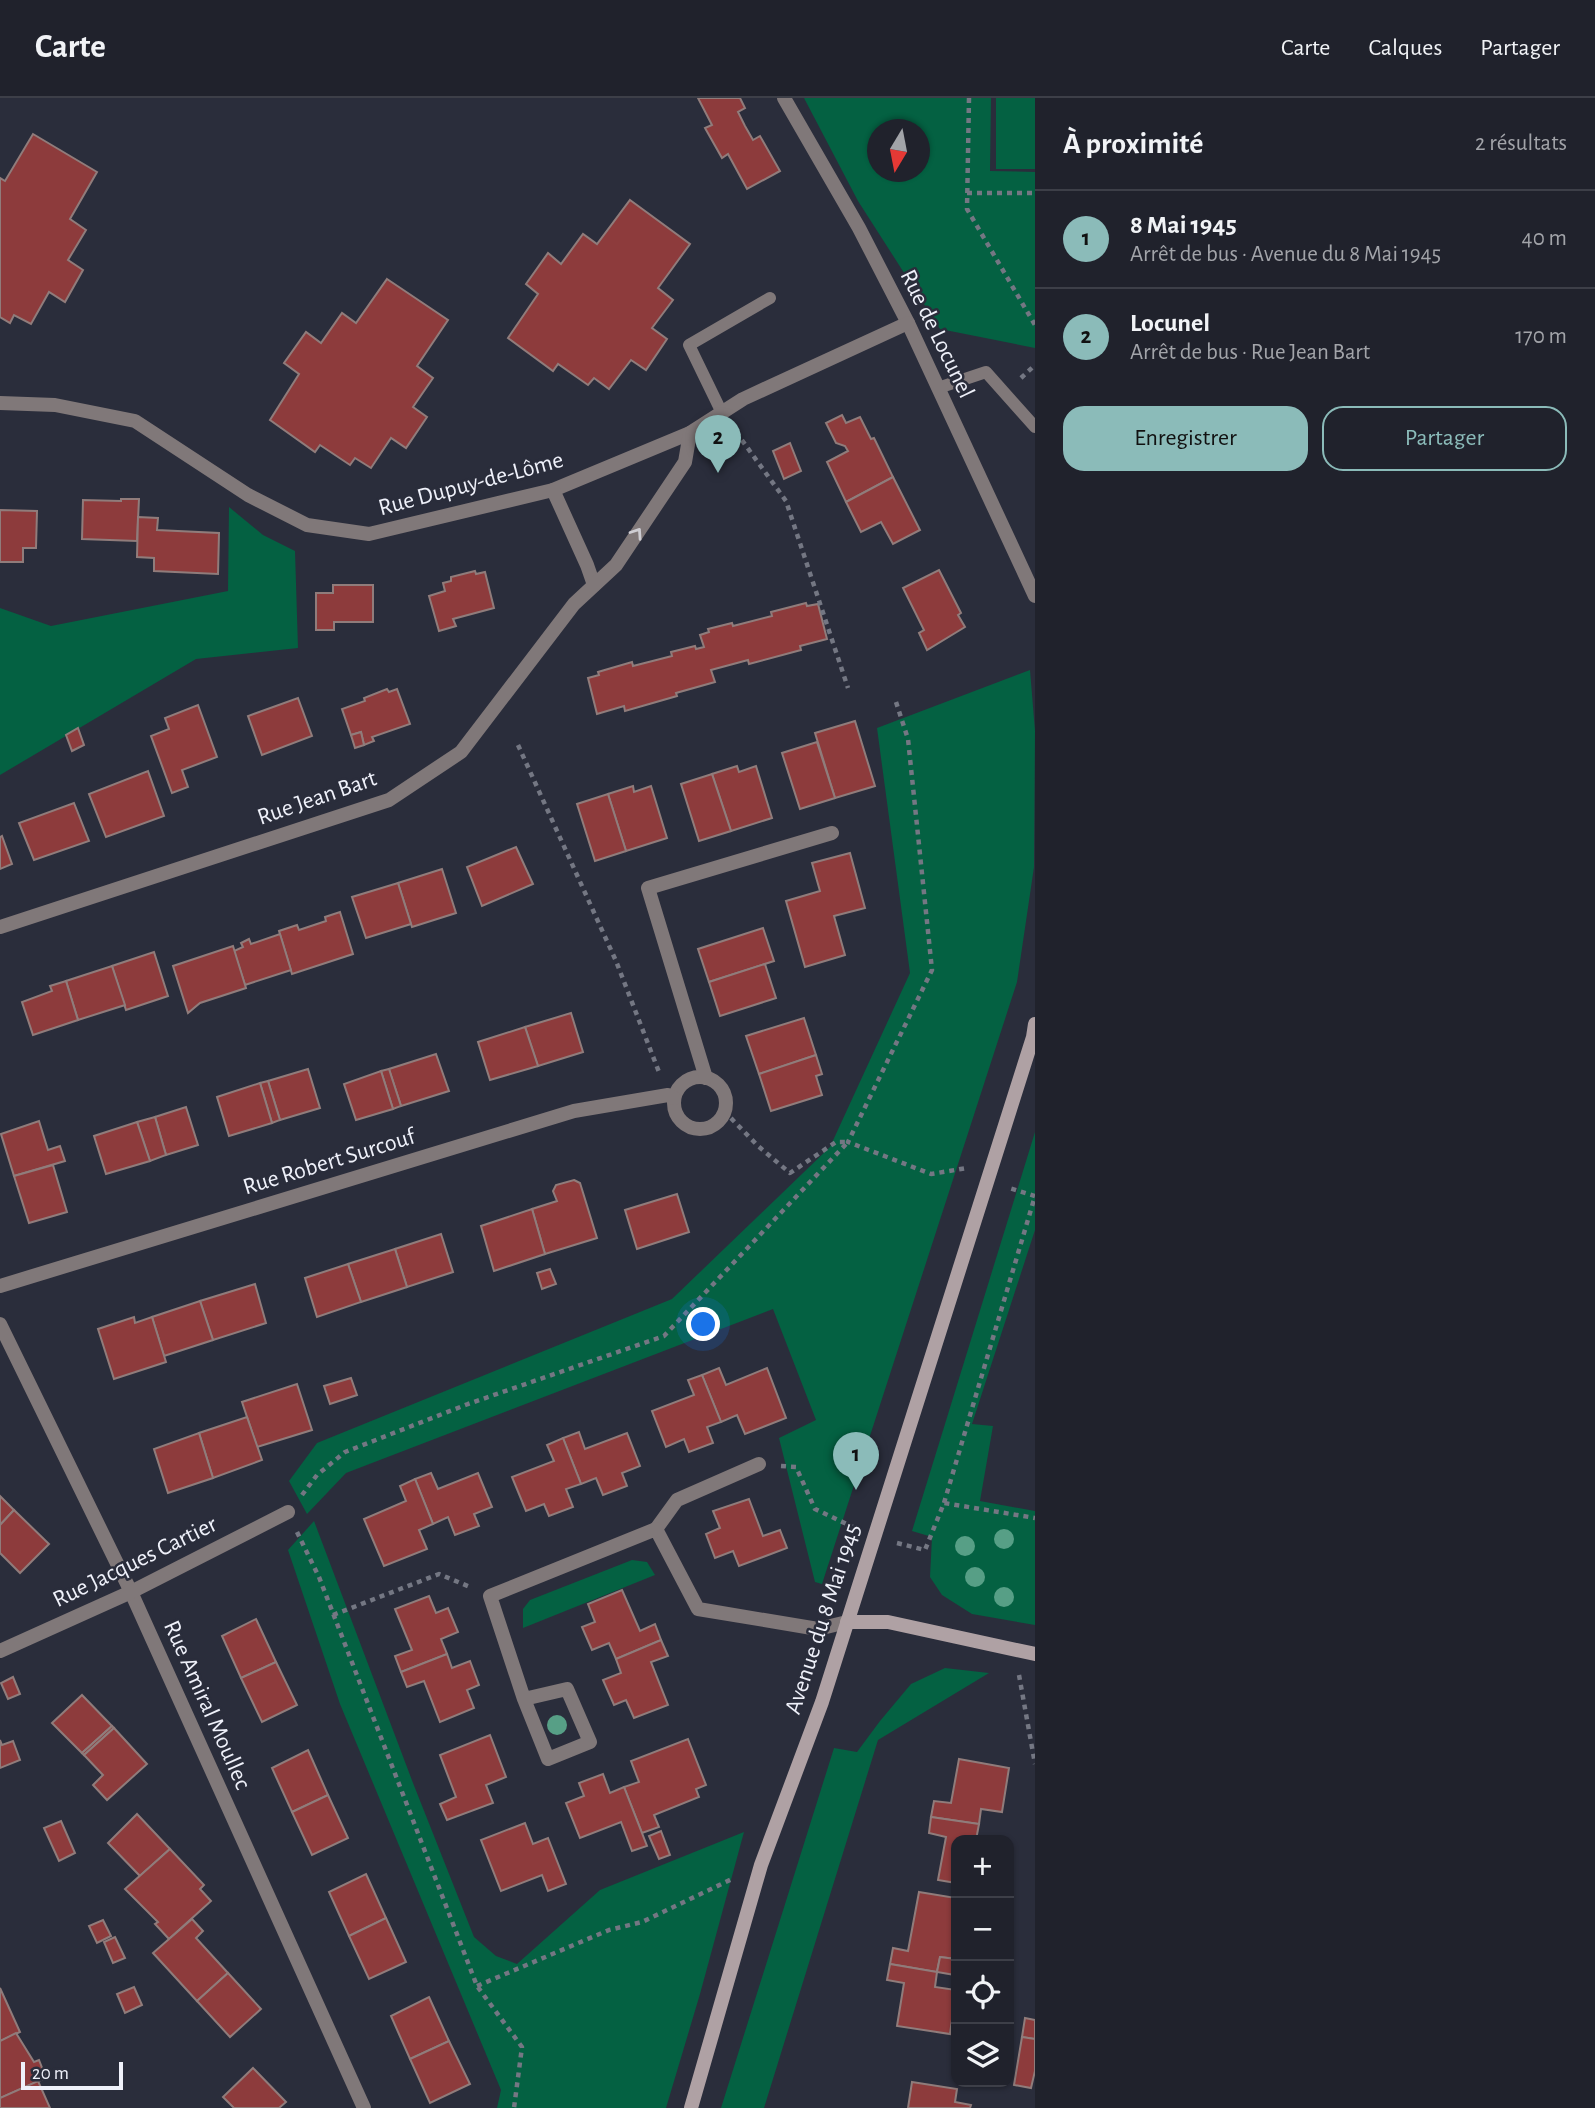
<!DOCTYPE html>
<html lang="fr">
<head>
<meta charset="utf-8">
<style>
  :root { --surface:#20222c; --page:#2d2f38; --text:#f1f3f6; --muted:#a2a4a9; --line:#3d3f48; --accent:#8bbbb9 }
  body { margin:0; font-family:"Alegreya Sans",sans-serif; background:var(--page); color:var(--text) }
  .controls { position:absolute; right:21px; bottom:21px; display:grid; overflow:hidden; border-radius:14px; box-shadow:0 2px 5px #0004 }
  .controls button { width:63px; height:63px; display:grid; place-items:center; padding:0; border:0; border-bottom:2px solid var(--line); background:var(--surface); color:var(--text); font:35px sans-serif }
  .compass { position:absolute; left:867px; top:21px; width:63px; height:63px; border-radius:50%; background:var(--surface); box-shadow:0 2px 5px #0004; rotate:190deg }
  .scale { position:absolute; left:21px; bottom:18px; width:102px; box-sizing:border-box; padding-left:7px; border:4px solid #eff1fa; border-top:0; font-size:19px; line-height:24px; white-space:nowrap; color:#eff1fa; -webkit-text-stroke:5px #2a2d3b; paint-order:stroke }
  .you { position:absolute; left:704px; top:1227px; width:24px; height:24px; margin:-18px; border:5px solid #fff; border-radius:50%; background:#1a73e8; box-shadow:0 0 0 10px #1a73e833 }
  .badge { display:grid; place-items:center; width:46px; height:46px; border-radius:50%; background:var(--accent); color:#111; font-size:23px; font-weight:700 }
  .pin { position:absolute; translate:-50% -58px; filter:drop-shadow(0 2px 4px #0008) }
  .pin::after { content:''; position:absolute; top:37px; width:24px; height:21px; background:inherit; clip-path:polygon(0 0,100% 0,50% 100%) }
  .list { margin:0; padding:0; list-style:none }
  h2 { display:flex; justify-content:space-between; align-items:center; height:91px; margin:0; padding:0 28px; font-size:30px }
  h2 small { font-size:23px; font-weight:400; color:var(--muted) }
  .list li { display:grid; grid-template-columns:46px 1fr auto; gap:21px; align-items:center; box-sizing:border-box; height:98px; padding:0 28px; border-top:2px solid var(--line) }
  .list b { display:block; font-size:26px; white-space:nowrap }
  .list p { margin:0; font-size:23px; white-space:nowrap; color:var(--muted) }
  .list em { font-size:23px; font-style:normal; color:var(--muted) }
  .actions { display:flex; gap:14px; padding:21px 28px }
  .actions a { flex:1; padding:16px 0; border:2px solid var(--accent); border-radius:21px; text-align:center; font-size:24px; color:var(--accent) }
  .actions .main { background:var(--accent); color:#111 }
  .icon { flex:none; width:38px; height:38px; fill:none; stroke:currentColor; stroke-width:2; stroke-linecap:round; stroke-linejoin:round }
  .map { position:relative; flex:none; width:1035px; height:2010px; overflow:hidden }
  header { display:flex; align-items:center; gap:42px; box-sizing:border-box; height:98px; padding:0 35px; background:var(--surface); border-bottom:2px solid var(--line) }
  header strong { font-size:33px }
  nav { display:flex; gap:38px; margin-inline-start:auto; font-size:24px }
  main { display:flex }
  aside { flex:1; background:var(--surface) }
  .map>svg:first-child { display:block }
  .green { fill:#046142; fill-rule:evenodd }
  .building { fill:#8d3b3c; stroke:#907c7b; stroke-width:2 }
  .lines { fill:none; stroke-linecap:round; stroke-linejoin:round }
  .path { stroke:#747783; stroke-width:4.5; stroke-dasharray:5 5; stroke-linecap:butt }
  .lane { stroke:#807879; stroke-width:12 }
  .street { stroke:#807879; stroke-width:14 }
  .secondary { stroke:#afa1a4; stroke-width:14 }
  .tree { fill:#579f86 }
  .oneway { stroke:#cecdd3 }
  .labels { text-anchor:middle; dominant-baseline:central; stroke-width:5; stroke-linejoin:round; paint-order:stroke }
  .street-label { font-size:24px; fill:#eff1fa; stroke:#2a2d3b }
</style>
</head>
<body>
<header>
<strong>Carte</strong>
<nav><a>Carte</a><a>Calques</a><a>Partager</a></nav>
</header>
<main>
<div class="map">
<svg width="1035" height="2010" viewBox="0 0 1035 2010">
  <rect width="100%" height="100%" fill="#2a2d3b"/>
  <!-- green -->
  <g class="green">
    <path d="M804,0H991L990,73L1035,74V250L940,231L858,103ZM878,32H920V74H878Z"/>
    <rect x="996" y="0" width="39" height="71"/>
    <path d="M229,409L263,437L295,453L298,550L196,561L0,677V510L51,528L228,493Z"/>
    <path d="M1030,572L1035,633L1034,769L1017,884L822,1486L815,1484L779,1340L816,1322L773,1211L346,1375L307,1416L289,1383L317,1345L672,1201L830,1049L910,875L877,630Z"/>
    <path d="M1035,1034V1132L972,1326L993,1328L980,1403L1035,1413V1527L972,1516L942,1497L930,1479L932,1439L912,1433Z"/>
    <path d="M314,1423L413,1685L474,1839L496,1858L517,1866L600,1792L744,1734L700,1896L666,2010H497L501,1992L340,1606L288,1452Z"/>
    <path d="M632,1462L647,1464L655,1477L523,1530V1511L530,1502Z"/>
    <path d="M945,1570L989,1575L878,1642L764,2010H721L834,1650L857,1654L880,1623L911,1586Z"/>
  </g>
  <!-- building -->
  <g class="building">
    <path d="M698,0H740L745,10L738,14L745,28L753,42L760,38L780,73L747,91L728,56L722,60L705,30L712,27Z"/>
    <path d="M33,36L97,74L70,121L86,132L68,162L83,172L65,204L49,194L31,226L14,217L10,225L0,219V80L5,83Z"/>
    <path d="M630,102L690,146L658,190L673,202L652,230L667,241L646,272L631,262L609,291L594,280L588,287L558,266L553,273L508,240L538,196L526,186L548,155L561,166L583,136L597,146Z"/>
    <path d="M387,181L448,222L417,268L433,280L413,309L427,319L406,350L391,340L371,370L355,360L350,367L320,347L315,354L270,322L299,276L284,265L306,234L321,245L342,215L356,225Z"/>
    <path d="M842,317L846,325L860,319L871,341L874,340L893,379L846,404L827,364L848,353L845,348L836,345L826,325Z"/>
    <path d="M790,345L801,373L784,381L773,353Z"/>
    <path d="M893,379L920,432L893,446L881,424L861,434L846,404Z"/>
    <path d="M121,401H139L137,443L82,441L83,402L121,403Z"/>
    <path d="M0,412L37,413L36,450H23V464H0Z"/>
    <path d="M138,419L158,420L157,432L219,435L218,476L154,473V460L137,459Z"/>
    <path d="M939,472L961,515L958,517L965,529L927,552L919,535L924,532L903,490Z"/>
    <path d="M475,473L476,476L485,474L494,510L453,521L456,528L439,533L429,498L445,493L443,485L451,483V479Z"/>
    <path d="M333,487H373V524H334V532H316V495H333Z"/>
    <path d="M806,505L807,508L818,506L827,541L800,548L801,552L749,566L748,562L711,572L715,584L676,595L677,598L625,613L624,608L597,616L588,580L599,577L598,574L632,564L633,568L672,558L671,554L695,548L696,551L704,549L700,537L709,534L708,531L732,525L733,528L772,518L771,514Z"/>
    <path d="M387,591L389,594L397,591L410,626L372,639L374,643L364,647L361,634L351,637L342,611L365,603L364,600Z"/>
    <path d="M298,600L312,638L262,657L248,618Z"/>
    <path d="M198,607L217,659L182,672L188,689L172,695L151,638L169,631L165,620Z"/>
    <path d="M855,623L875,688L835,700L815,635Z"/>
    <path d="M78,630L84,647L72,653L66,637Z"/>
    <path d="M361,634L364,647L355,650L351,637Z"/>
    <path d="M817,644L835,700L800,711L782,655Z"/>
    <path d="M737,668L739,674L756,668L772,720L731,733L712,676Z"/>
    <path d="M148,673L164,718L106,739L89,696Z"/>
    <path d="M712,676L731,733L699,743L681,686Z"/>
    <path d="M633,688L634,694L651,688L667,740L626,753L608,696Z"/>
    <path d="M608,696L626,753L595,763L577,706Z"/>
    <path d="M74,705L89,743L34,762L19,725Z"/>
    <path d="M2,738L12,766L0,771V739Z"/>
    <path d="M516,749L533,786L482,808L467,769Z"/>
    <path d="M850,755L865,810L834,818L845,857L805,869L786,803L820,793L812,765Z"/>
    <path d="M442,771L456,815L412,829L398,785Z"/>
    <path d="M398,785L411,826L366,840L352,799Z"/>
    <path d="M340,814L353,856L292,876L279,833L297,827L299,832L326,823L325,819Z"/>
    <path d="M763,830L774,863L709,884L698,851Z"/>
    <path d="M280,836L291,872L245,887L234,853L243,849L241,845L249,841L251,846Z"/>
    <path d="M233,848L246,890L200,905L188,915L173,868Z"/>
    <path d="M154,854L168,898L126,912L112,868Z"/>
    <path d="M765,866L776,900L720,918L709,884Z"/>
    <path d="M112,868L125,907L78,922L66,883Z"/>
    <path d="M66,883L78,922L33,937L22,904L52,893L50,888Z"/>
    <path d="M571,915L583,954L538,968L525,929Z"/>
    <path d="M804,920L816,957L759,976L746,938Z"/>
    <path d="M525,929L538,968L490,982L478,944Z"/>
    <path d="M436,956L449,993L401,1008L389,971Z"/>
    <path d="M816,957L822,976L816,978L822,997L771,1013L759,976Z"/>
    <path d="M308,971L320,1010L280,1022L268,983Z"/>
    <path d="M389,971L401,1008L393,1011L381,973Z"/>
    <path d="M381,973L393,1011L356,1022L344,986Z"/>
    <path d="M268,983L280,1022L272,1025L260,985Z"/>
    <path d="M260,985L272,1025L229,1038L217,999Z"/>
    <path d="M186,1009L198,1047L166,1057L155,1019Z"/>
    <path d="M155,1019L166,1057L150,1063L137,1024Z"/>
    <path d="M39,1023L48,1052L60,1048L65,1063L14,1078L1,1036Z"/>
    <path d="M137,1024L150,1063L106,1076L94,1038Z"/>
    <path d="M53,1067L67,1114L29,1125L14,1078Z"/>
    <path d="M574,1082L580,1085L597,1140L545,1156L532,1111L557,1103L553,1093L556,1087Z"/>
    <path d="M677,1096L689,1134L637,1151L625,1112Z"/>
    <path d="M532,1111L545,1156L494,1173L481,1128Z"/>
    <path d="M441,1136L453,1174L407,1189L395,1151Z"/>
    <path d="M395,1151L407,1189L361,1204L348,1166Z"/>
    <path d="M348,1166L361,1204L317,1219L305,1180Z"/>
    <path d="M550,1171L556,1186L542,1191L537,1175Z"/>
    <path d="M255,1186L266,1225L213,1242L200,1203Z"/>
    <path d="M200,1203L213,1242L164,1258L152,1219Z"/>
    <path d="M134,1219L135,1225L152,1219L166,1264L114,1281L98,1231Z"/>
    <path d="M719,1270L726,1287L767,1270L786,1320L745,1336L737,1317L721,1324L702,1277Z"/>
    <path d="M702,1277L721,1324L707,1329L713,1345L689,1354L684,1341L666,1349L652,1313L694,1297L688,1282Z"/>
    <path d="M351,1280L357,1297L330,1306L324,1288Z"/>
    <path d="M297,1286L312,1332L257,1349L242,1304Z"/>
    <path d="M247,1319L262,1362L213,1380L199,1335Z"/>
    <path d="M579,1334L585,1351L627,1335L640,1368L622,1375L627,1388L603,1397L596,1380L581,1386L563,1340Z"/>
    <path d="M199,1335L213,1380L168,1395L154,1351Z"/>
    <path d="M563,1340L581,1386L566,1391L573,1409L549,1418L544,1406L526,1413L512,1379L554,1363L547,1347Z"/>
    <path d="M431,1375L438,1391L478,1375L492,1409L474,1416L479,1428L455,1437L448,1419L433,1426L415,1381Z"/>
    <path d="M415,1381L433,1426L419,1432L427,1451L384,1468L364,1421L406,1403L400,1388Z"/>
    <path d="M0,1398L14,1412L0,1427Z"/>
    <path d="M749,1401L763,1438L780,1432L787,1450L739,1468L733,1453L715,1460L706,1436L720,1430L713,1413Z"/>
    <path d="M14,1412L49,1446L20,1475L0,1455V1427Z"/>
    <path d="M622,1492L640,1533L655,1526L661,1542L616,1561L609,1545L592,1552L582,1529L595,1524L588,1506Z"/>
    <path d="M429,1498L436,1515L448,1510L458,1534L441,1541L447,1556L401,1574L395,1558L412,1552L395,1511Z"/>
    <path d="M256,1521L276,1564L241,1580L222,1538Z"/>
    <path d="M661,1542L668,1558L651,1564L668,1607L634,1620L626,1602L614,1607L603,1582L621,1575L616,1561Z"/>
    <path d="M447,1556L452,1570L470,1563L479,1587L467,1592L474,1610L440,1624L424,1583L407,1589L401,1574Z"/>
    <path d="M276,1564L297,1607L262,1624L241,1580Z"/>
    <path d="M13,1579L20,1596L8,1601L1,1585Z"/>
    <path d="M82,1597L112,1628L82,1655L52,1625Z"/>
    <path d="M112,1628L114,1630L84,1657L82,1655Z"/>
    <path d="M114,1630L147,1666L107,1702L93,1687L103,1677L84,1657Z"/>
    <path d="M490,1637L506,1679L486,1687L493,1705L447,1722L440,1706L456,1699L440,1657Z"/>
    <path d="M688,1641L706,1687L696,1691L699,1699L654,1717L659,1729L642,1735L624,1689L639,1684L631,1663Z"/>
    <path d="M0,1642L2,1647L13,1643L20,1662L0,1670Z"/>
    <path d="M308,1652L328,1697L292,1714L272,1670Z"/>
    <path d="M959,1661L1009,1670L1002,1714L981,1711L979,1726L931,1719L934,1703L951,1705Z"/>
    <path d="M603,1676L610,1695L624,1689L647,1748L632,1753L621,1724L580,1740L566,1705L584,1698L579,1685Z"/>
    <path d="M328,1697L348,1740L312,1757L292,1714Z"/>
    <path d="M137,1716L170,1751L140,1778L108,1745Z"/>
    <path d="M931,1719L979,1726L976,1742H980H956V1785L938,1782L946,1739L929,1735Z"/>
    <path d="M61,1723L75,1755L59,1763L44,1730Z"/>
    <path d="M525,1725L533,1746L548,1740L566,1786L548,1793L542,1777L501,1793L481,1742Z"/>
    <path d="M661,1733L670,1757L659,1761L649,1738Z"/>
    <path d="M170,1751L204,1787L200,1791L211,1803L169,1841L155,1826L158,1824L125,1791Z"/>
    <path d="M366,1776L386,1820L349,1838L329,1794Z"/>
    <path d="M919,1794L956,1800V1861L940,1859L937,1874L890,1866L893,1850L908,1853Z"/>
    <path d="M386,1820L406,1864L369,1881L349,1838Z"/>
    <path d="M192,1821L203,1833L196,1840L228,1875L197,1903L153,1855Z"/>
    <path d="M103,1822L111,1838L97,1845L89,1828Z"/>
    <path d="M115,1839L125,1860L113,1865L104,1844Z"/>
    <path d="M940,1859L956,1861L955,1877L937,1874Z"/>
    <path d="M890,1866L937,1874L935,1889L956,1892L950,1936L897,1928L904,1885L887,1882Z"/>
    <path d="M228,1875L261,1911L230,1939L197,1903Z"/>
    <path d="M134,1889L142,1907L125,1915L117,1896Z"/>
    <path d="M0,1890L20,1934L0,1943Z"/>
    <path d="M429,1899L449,1943L410,1961L391,1918Z"/>
    <path d="M1025,1920L1035,1922V1941L1022,1939Z"/>
    <path d="M16,1935L34,1964L39,1962L46,1980L0,2000V1943Z"/>
    <path d="M1022,1939L1035,1941V1973L1031,1990L1014,1987Z"/>
    <path d="M449,1943L470,1986L430,2005L410,1961Z"/>
    <path d="M253,1970L286,2004L279,2010H234L223,1999Z"/>
    <path d="M38,1983L50,2010H0V2000Z"/>
    <path d="M912,1984L957,1991L955,2004L971,2007L970,2010H908Z"/>
  </g>
  <g class="lines">
    <!-- path -->
    <g class="path">
      <path d="M969,0L967,111L1035,227"/>
      <path d="M967,95H1035"/>
      <path d="M1021,280L1035,267"/>
      <path d="M736,334L786,403L848,590"/>
      <path d="M896,604L908,641L932,872L848,1044L931,1076L967,1070"/>
      <path d="M518,647L616,863L659,974"/>
      <path d="M724,1013L758,1048L790,1075L836,1044H847"/>
      <path d="M781,1368L796,1369L815,1411L853,1429"/>
      <path d="M302,1397L317,1377L345,1354L468,1306L664,1238L848,1044"/>
      <path d="M944,1405L1035,1098L1009,1090"/>
      <path d="M297,1434L319,1479L477,1888L522,1949L514,2010"/>
      <path d="M897,1445L925,1452L944,1405L1035,1420"/>
      <path d="M333,1517L439,1476L470,1489"/>
      <path d="M1019,1577L1035,1666"/>
      <path d="M477,1888L609,1832L642,1824L732,1781"/>
    </g>
    <!-- lane -->
    <g class="lane">
      <path d="M938,290L986,274L1035,329"/>
      <path d="M722,315L689,247L770,200"/>
    </g>
    <!-- street -->
    <g class="street">
      <path d="M784,0L859,130L908,225L1035,498"/>
      <path d="M0,305L55,307L135,323L248,397L307,427L369,436L553,392L690,335L743,301L908,225"/>
      <path d="M553,392L587,467L594,487"/>
      <path d="M0,829L389,702L461,654L574,506L616,467L685,364L690,335"/>
      <circle cx="700" cy="1005" r="26"/>
      <path d="M706,980L648,790L832,735"/>
      <path d="M0,1188L574,1013L668,997L674,1000"/>
      <path d="M0,1226L131,1494L364,2010"/>
      <path d="M656,1431L677,1402L759,1366"/>
      <path d="M0,1553L131,1494L288,1414"/>
      <path d="M524,1601L567,1591L590,1644L548,1661L524,1601L490,1498L656,1431L698,1511L818,1531L847,1524"/>
    </g>
    <!-- secondary -->
    <g class="secondary">
      <path d="M847,1524H888L1035,1556"/>
      <path d="M691,2010L761,1767L822,1604L1033,939L1035,926"/>
    </g>
  </g>
  <!-- trees -->
  <g class="tree">
    <circle cx="1004" cy="1441" r="10"/>
    <circle cx="965" cy="1448" r="10"/>
    <circle cx="975" cy="1479" r="10"/>
    <circle cx="1004" cy="1499" r="10"/>
    <circle cx="557" cy="1627" r="10"/>
  </g>
  <!-- one-way arrows -->
  <defs><path id="oneway-chevron" d="M-2-3.5L2.5 0L-2 3.5" fill="none" stroke-width="1.6" stroke-linecap="round" stroke-linejoin="round" transform="scale(1.75)"/></defs>
  <use class="oneway" href="#oneway-chevron" transform="translate(637 435) rotate(-56)"/>
  <g class="labels">
    <!-- street labels -->
    <g class="street-label">
      <text transform="translate(937 236) rotate(64)">Rue de Locunel</text>
      <text transform="translate(471 386) rotate(-15)">Rue Dupuy-de-Lôme</text>
      <text transform="translate(317 700) rotate(-19)">Rue Jean Bart</text>
      <text transform="translate(329 1064) rotate(-17)">Rue Robert Surcouf</text>
      <text transform="translate(135 1464) rotate(-26)">Rue Jacques Cartier</text>
      <text transform="translate(823 1521) rotate(-72)">Avenue du 8 Mai 1945</text>
      <text transform="translate(207 1607) rotate(66)">Rue Amiral Moullec</text>
    </g>
  </g>
</svg>
<div class="controls">
<button>+</button>
<button>−</button>
<button><svg class="icon" aria-label="locate" viewBox="0 0 24 24"><circle cx="12" cy="12" r="6"/><path d="M12 2v4M12 18v4M2 12h4M18 12h4"/></svg></button>
<button><svg class="icon" aria-label="layers" viewBox="0 0 24 24"><path d="M12 4l9 5-9 5-9-5zM3 14l9 5 9-5"/></svg></button>
</div>
<svg class="compass" viewBox="-18 -18 36 36"><path d="M0-13l5 13h-10z" fill="#e53935"/><path d="M0 13l5-13h-10z" fill="#a2a4a9"/></svg>
<div class="scale">20 m</div>
<div class="you"></div>
<div class="pin badge" style="left:856px;top:1392px">1</div>
<div class="pin badge" style="left:718px;top:375px">2</div>
</div>
<aside>
<h2>À proximité<small>2 résultats</small></h2>
<ul class="list">
<li><span class="badge">1</span><div><b>8 Mai 1945</b><p>Arrêt de bus · Avenue du 8 Mai 1945</p></div><em>40 m</em></li>
<li><span class="badge">2</span><div><b>Locunel</b><p>Arrêt de bus · Rue Jean Bart</p></div><em>170 m</em></li>
</ul>
<div class="actions"><a class="main">Enregistrer</a><a>Partager</a></div>
</aside>
</main>
</body>
</html>
